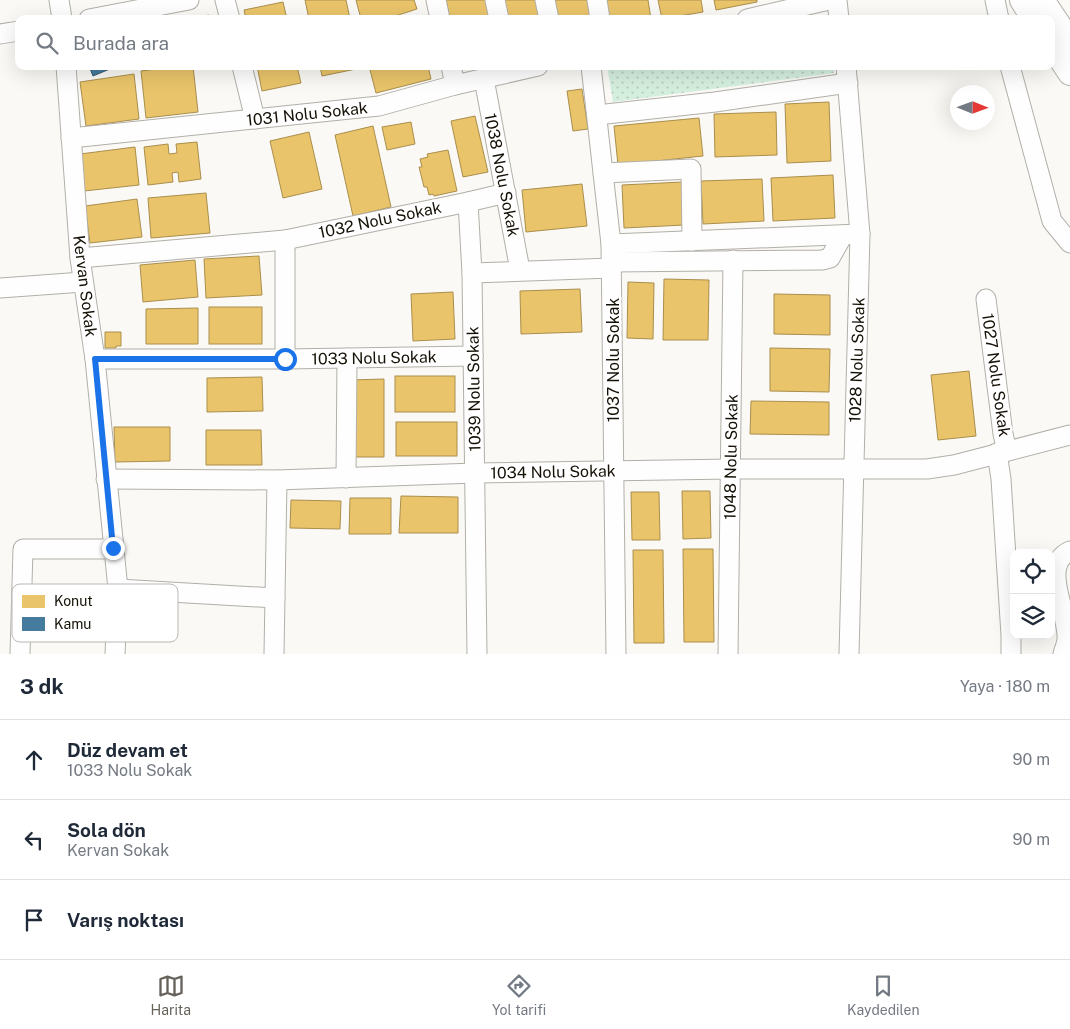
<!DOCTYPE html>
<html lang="tr">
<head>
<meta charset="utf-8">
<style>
  :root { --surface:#fff; --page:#f2f2f3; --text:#1f2937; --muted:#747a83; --line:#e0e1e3; --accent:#66625a }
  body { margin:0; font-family:"Public Sans",sans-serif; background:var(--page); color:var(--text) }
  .controls { position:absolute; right:15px; bottom:15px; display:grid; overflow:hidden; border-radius:10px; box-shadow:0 5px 20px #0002 }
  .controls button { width:45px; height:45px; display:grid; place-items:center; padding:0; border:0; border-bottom:1px solid var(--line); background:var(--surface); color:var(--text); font:25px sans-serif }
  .compass { position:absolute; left:950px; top:85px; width:45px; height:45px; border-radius:50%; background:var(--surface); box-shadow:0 5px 20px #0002; rotate:91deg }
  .stop { position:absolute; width:15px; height:15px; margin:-11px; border:4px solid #1a73e8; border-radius:50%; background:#fff }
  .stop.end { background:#1a73e8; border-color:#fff; box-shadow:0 1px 5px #0008 }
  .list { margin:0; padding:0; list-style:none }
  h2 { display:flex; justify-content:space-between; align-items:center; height:65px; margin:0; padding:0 20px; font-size:21px }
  h2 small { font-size:16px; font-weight:400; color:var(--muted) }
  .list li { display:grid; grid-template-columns:32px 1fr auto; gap:15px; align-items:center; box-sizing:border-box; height:80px; padding:0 20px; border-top:1px solid var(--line) }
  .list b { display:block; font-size:19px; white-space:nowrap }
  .list p { margin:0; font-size:16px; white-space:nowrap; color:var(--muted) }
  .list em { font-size:16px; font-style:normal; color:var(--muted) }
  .icon { flex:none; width:28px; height:28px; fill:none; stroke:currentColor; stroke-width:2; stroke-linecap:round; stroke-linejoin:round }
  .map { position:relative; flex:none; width:1070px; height:654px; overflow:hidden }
  .search { position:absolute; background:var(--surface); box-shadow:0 5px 20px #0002; left:15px; right:15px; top:15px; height:55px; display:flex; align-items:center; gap:12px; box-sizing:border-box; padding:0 18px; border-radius:10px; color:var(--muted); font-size:19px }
  .sheet { height:305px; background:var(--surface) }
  nav { display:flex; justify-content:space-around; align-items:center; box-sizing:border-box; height:70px; border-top:1px solid var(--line); background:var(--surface); font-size:14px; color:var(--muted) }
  nav a { display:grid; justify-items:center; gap:2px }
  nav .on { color:var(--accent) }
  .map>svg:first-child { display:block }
  .grass { fill:url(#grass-dots) }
  .homes { fill:#e9c46a; stroke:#aa8e4c }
  .public { fill:#457b9d; stroke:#375b70 }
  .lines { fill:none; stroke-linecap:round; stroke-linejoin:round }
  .minor-casing { stroke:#b2afa8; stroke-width:21 }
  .major-casing { stroke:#b2afa8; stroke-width:26 }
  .minor { stroke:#fefefe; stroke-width:19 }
  .major { stroke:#fefefe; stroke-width:24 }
  .route { stroke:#1a73e8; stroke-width:6 }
  .labels { text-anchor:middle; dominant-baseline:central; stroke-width:5; stroke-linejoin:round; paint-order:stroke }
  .street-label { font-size:16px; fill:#161106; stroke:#fff }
  .key { fill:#fff; stroke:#b9b8b4; stroke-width:1 }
  .key-label { font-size:14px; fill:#161106 }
</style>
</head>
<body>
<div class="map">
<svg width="1070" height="654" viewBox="0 0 1070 654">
  <defs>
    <pattern id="grass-dots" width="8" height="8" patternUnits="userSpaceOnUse" patternTransform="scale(1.25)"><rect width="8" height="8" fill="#d5efdf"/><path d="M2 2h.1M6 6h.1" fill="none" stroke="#b6ccbe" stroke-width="1.8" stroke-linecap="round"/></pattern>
  </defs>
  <rect width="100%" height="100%" fill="#fbf9f6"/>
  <!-- grass -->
  <path class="grass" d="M607,66H833L834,73L613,102Z"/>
  <!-- homes -->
  <g class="homes">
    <path d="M305,0H346L350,19H309Z"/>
    <path d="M356,0H414L417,9L386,19H361Z"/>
    <path d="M446,0H488L492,19H450Z"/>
    <path d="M501,0H540L544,19H505Z"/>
    <path d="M550,0H591L595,19H554Z"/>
    <path d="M605,0H648L651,19H609Z"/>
    <path d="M658,0H701L703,12L662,19Z"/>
    <path d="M714,0H757V2L716,10Z"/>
    <path d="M283,2L287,19H246L244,10Z"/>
    <path d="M209,15V19H187Z"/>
    <path d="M180,66H193L198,112L146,118L141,71Z"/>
    <path d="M257,66H297L301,83L262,91Z"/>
    <path d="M320,66H360L361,68L322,76Z"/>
    <path d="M369,66H428L431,79L376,93Z"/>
    <path d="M134,74L139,119L86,126L80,82Z"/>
    <path d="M582,89L588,129L573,131L567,91Z"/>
    <path d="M829,102L831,161L787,163L785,104Z"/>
    <path d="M776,112L777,155L715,157L714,114Z"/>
    <path d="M475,116L488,172L463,177L451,121Z"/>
    <path d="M699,118L703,156L618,165L614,126Z"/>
    <path d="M411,122L415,144L387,150L382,127Z"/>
    <path d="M373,126L391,207L353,216L335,135Z"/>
    <path d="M309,132L322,189L283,198L270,141Z"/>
    <path d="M197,142L201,179L179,182L178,172L172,173L173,182L148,185L144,147L168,144L169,154L177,153L176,144Z"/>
    <path d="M135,147L139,185L84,191L80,154Z"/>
    <path d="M448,150L457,191L434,196L433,194L429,195L427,187H424L419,167H422L420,159L428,157L427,154Z"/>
    <path d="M833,175L835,218L773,221L771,178Z"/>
    <path d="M762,179L764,221L703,224L701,181Z"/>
    <path d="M682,182L684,225L624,228L622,185Z"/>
    <path d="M582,184L587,226L526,232L522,190Z"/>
    <path d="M206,193L210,233L151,238L148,198Z"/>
    <path d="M137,199L142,237L90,243L85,206Z"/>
    <path d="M259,256L262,295L206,298L204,259Z"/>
    <path d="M195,260L198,297L143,302L140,265Z"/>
    <path d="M664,279L709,280L708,340H663Z"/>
    <path d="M628,282L654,283L653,339L627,338Z"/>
    <path d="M580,289L582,332L521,334L520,291Z"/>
    <path d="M453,292L455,339L413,341L411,294Z"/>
    <path d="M774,294L830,295V335L774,334Z"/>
    <rect x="209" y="307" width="53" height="37"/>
    <path d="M198,308V344H146V309Z"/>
    <path d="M105,332H121V346H116V348H105Z"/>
    <path d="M770,348L830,349L829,392L770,391Z"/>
    <path d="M969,371L976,436L938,440L931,375Z"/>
    <rect x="395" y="376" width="60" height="36"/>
    <path d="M262,377L263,411L207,412V378Z"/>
    <path d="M384,379V457H351L350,380Z"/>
    <path d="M751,401L829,402V435L750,434Z"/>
    <rect x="396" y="422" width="61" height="34"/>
    <path d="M114,427H170V461L115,462Z"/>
    <path d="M206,430H261L262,465H206Z"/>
    <path d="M682,491H710L711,538L683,539Z"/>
    <path d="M631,492H659L660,540H632Z"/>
    <path d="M401,496L458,497V533H399Z"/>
    <path d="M350,498H391V534H349Z"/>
    <path d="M291,500L341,501L340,529L290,528Z"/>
    <path d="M683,549H713L714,642H684Z"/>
    <path d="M633,550H663L664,643H634Z"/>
  </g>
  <!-- public -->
  <path class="public" d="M89,66H117L93,76Z"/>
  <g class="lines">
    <defs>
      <g id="minor">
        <path d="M59,0L62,19"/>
        <path d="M225,0L230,19"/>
        <path d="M436,0L440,19"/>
        <path d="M495,0L499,19"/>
        <path d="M545,0L549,19"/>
        <path d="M597,0L600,19"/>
        <path d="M837,0L839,19"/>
        <path d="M995,0L999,19"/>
        <path d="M89,19L189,0"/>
        <path d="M747,19L829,0"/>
        <path d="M0,34L19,31"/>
        <path d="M66,66L80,258L95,359L118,589L115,654"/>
        <path d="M242,66L255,119"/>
        <path d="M451,66L455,85"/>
        <path d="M591,66L611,244L616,654"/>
        <path d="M846,66L860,234L849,654"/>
        <path d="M1010,66L1052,221L1070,243"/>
        <path d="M484,79L520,270"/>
        <path d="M597,115L715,102L848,83"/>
        <path d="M71,138L379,106L455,85L538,66"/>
        <path d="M603,173L691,169L692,241"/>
        <path d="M468,202L506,193"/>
        <path d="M611,244L860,234"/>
        <path d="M80,258L285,240L468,202L472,273L612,268"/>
        <path d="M612,262L822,260L830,258L843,235"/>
        <path d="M472,273L477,654"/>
        <path d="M0,288L83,282"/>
        <path d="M986,299L1003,434L1007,451"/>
        <path d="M95,359H285L473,356"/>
        <path d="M285,359V240"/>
        <path d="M997,453L1001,479L1011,635V654"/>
        <path d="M346,478L347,358"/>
        <path d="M106,479L277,480L475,473L731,469H927L954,465L1070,435"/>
        <path d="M118,589L275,598"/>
        <path d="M20,654L23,549H113"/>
        <path d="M274,654L277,480"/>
        <path d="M728,654L733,260"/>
        <path d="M1063,654C1064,649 1067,644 1067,639C1069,613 1039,565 1070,551"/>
      </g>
      <g id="major">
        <path d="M1022,0L1034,19"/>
        <path d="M1042,0L1070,42"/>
        <path d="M1051,44L1070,73"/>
      </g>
    </defs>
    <!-- minor casing -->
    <use href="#minor" class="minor-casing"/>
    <!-- major casing -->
    <use href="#major" class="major-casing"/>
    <!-- minor -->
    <use href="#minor" class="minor"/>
    <!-- major -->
    <use href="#major" class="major"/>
  </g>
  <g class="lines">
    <!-- route -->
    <path class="route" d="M113,548L95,359H285"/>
  </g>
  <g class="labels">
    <!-- street labels -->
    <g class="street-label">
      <text transform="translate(307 114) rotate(-6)">1031 Nolu Sokak</text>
      <text transform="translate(502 175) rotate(79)">1038 Nolu Sokak</text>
      <text transform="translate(380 220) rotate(-12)">1032 Nolu Sokak</text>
      <text transform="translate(85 286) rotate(83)">Kervan Sokak</text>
      <text transform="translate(374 358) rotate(-1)">1033 Nolu Sokak</text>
      <text transform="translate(613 360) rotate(-90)">1037 Nolu Sokak</text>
      <text transform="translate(857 360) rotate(-88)">1028 Nolu Sokak</text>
      <text transform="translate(996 375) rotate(82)">1027 Nolu Sokak</text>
      <text transform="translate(474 389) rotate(-91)">1039 Nolu Sokak</text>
      <text transform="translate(731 457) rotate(-89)">1048 Nolu Sokak</text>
      <text transform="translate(553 472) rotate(-1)">1034 Nolu Sokak</text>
    </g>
  </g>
  <!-- legend -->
  <rect x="12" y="584" width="166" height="58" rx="8" class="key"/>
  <rect x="22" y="595" width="23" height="13" fill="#e9c46a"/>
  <rect x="22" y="617" width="23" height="14" fill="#457b9d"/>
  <g class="key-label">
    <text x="54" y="606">Konut</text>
    <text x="54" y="629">Kamu</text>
  </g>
</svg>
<div class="controls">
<button><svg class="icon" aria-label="locate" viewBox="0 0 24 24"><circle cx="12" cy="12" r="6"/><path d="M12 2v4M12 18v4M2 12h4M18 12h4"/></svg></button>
<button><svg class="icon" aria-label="layers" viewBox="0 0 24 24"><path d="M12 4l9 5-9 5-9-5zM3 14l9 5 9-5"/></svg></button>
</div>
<svg class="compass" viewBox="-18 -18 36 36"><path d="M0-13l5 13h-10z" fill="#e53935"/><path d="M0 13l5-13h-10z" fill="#747a83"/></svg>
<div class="stop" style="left:285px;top:359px"></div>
<div class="stop end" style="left:113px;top:548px"></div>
<div class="search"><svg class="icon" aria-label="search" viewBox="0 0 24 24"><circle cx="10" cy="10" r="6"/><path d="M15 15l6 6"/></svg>Burada ara</div>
</div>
<section class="sheet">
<h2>3 dk<small>Yaya · 180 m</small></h2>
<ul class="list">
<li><svg class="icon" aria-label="ahead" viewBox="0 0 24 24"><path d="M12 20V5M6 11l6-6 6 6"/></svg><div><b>Düz devam et</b><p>1033 Nolu Sokak</p></div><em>90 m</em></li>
<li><svg class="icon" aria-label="left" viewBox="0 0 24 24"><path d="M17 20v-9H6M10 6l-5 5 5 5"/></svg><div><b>Sola dön</b><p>Kervan Sokak</p></div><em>90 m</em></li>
<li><svg class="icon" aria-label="arrive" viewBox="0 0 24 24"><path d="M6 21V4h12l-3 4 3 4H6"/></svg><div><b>Varış noktası</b></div></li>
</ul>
</section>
<nav>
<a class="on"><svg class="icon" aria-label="map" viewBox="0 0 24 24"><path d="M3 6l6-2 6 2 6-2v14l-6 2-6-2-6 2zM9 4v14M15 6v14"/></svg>Harita</a>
<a><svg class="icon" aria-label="directions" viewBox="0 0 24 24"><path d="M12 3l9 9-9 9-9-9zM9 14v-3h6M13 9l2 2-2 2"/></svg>Yol tarifi</a>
<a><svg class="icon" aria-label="saved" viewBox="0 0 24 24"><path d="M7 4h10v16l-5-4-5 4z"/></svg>Kaydedilen</a>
</nav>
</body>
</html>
